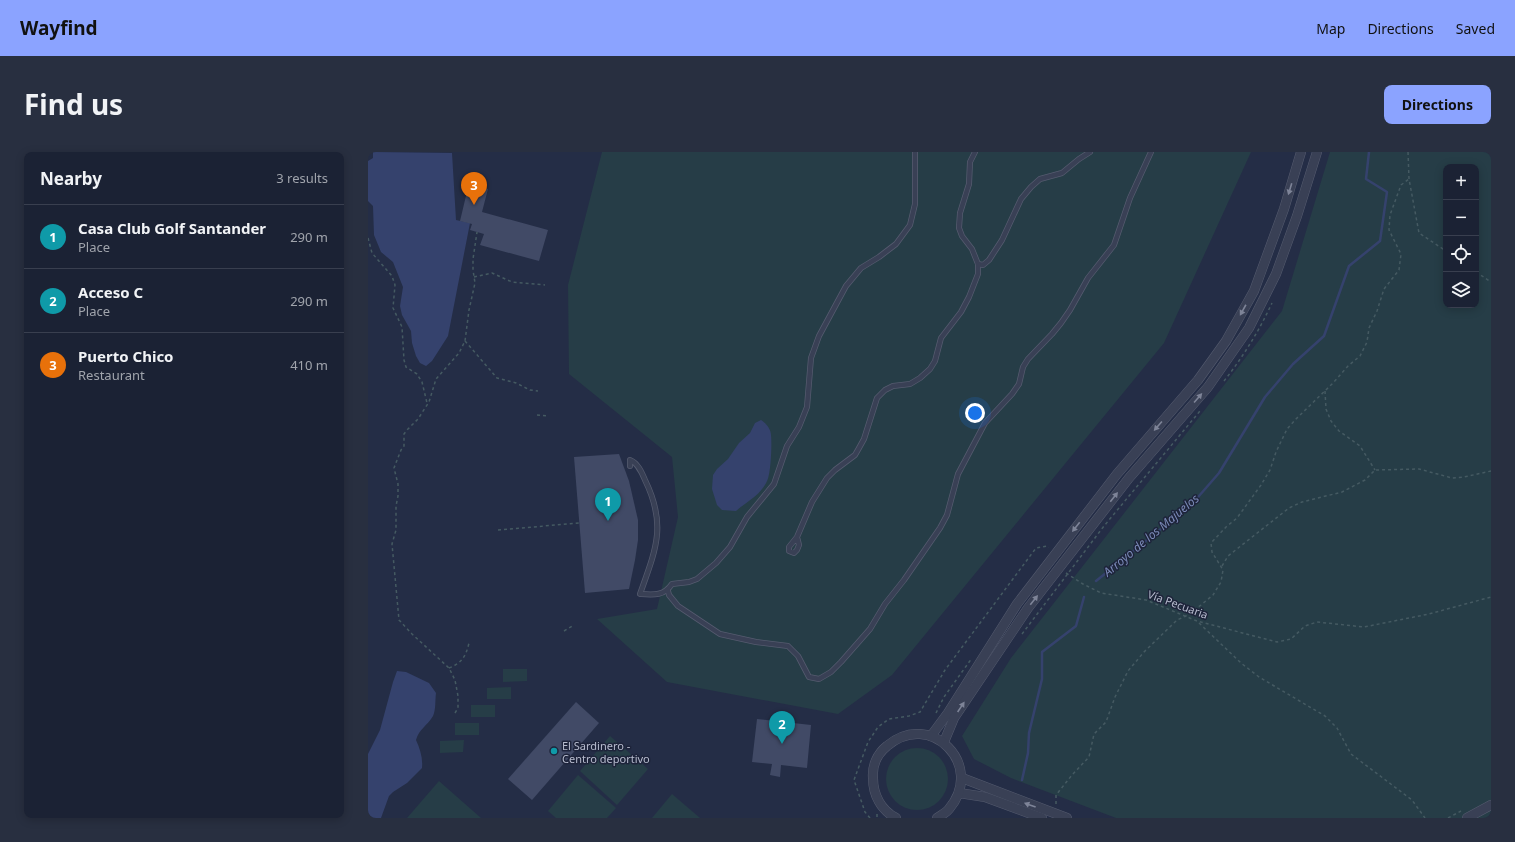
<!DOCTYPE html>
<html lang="en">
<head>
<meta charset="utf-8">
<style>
  :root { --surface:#1b2234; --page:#282f40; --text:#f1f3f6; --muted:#a0a4ac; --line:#393f4f; --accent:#8ba3ff }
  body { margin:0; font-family:"Noto Sans",sans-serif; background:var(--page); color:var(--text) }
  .controls { position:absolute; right:12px; top:12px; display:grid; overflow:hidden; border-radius:8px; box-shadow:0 2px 10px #0003 }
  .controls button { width:36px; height:36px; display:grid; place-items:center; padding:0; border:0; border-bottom:1px solid var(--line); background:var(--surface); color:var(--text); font:20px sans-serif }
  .you { position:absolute; left:607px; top:261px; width:14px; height:14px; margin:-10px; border:3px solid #fff; border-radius:50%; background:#1a73e8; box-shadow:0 0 0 6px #1a73e833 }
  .badge { display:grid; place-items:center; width:26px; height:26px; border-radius:50%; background:var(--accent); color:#fff; font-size:13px; font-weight:700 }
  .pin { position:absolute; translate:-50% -33px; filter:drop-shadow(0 1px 2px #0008) }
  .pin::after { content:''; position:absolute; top:21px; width:14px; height:12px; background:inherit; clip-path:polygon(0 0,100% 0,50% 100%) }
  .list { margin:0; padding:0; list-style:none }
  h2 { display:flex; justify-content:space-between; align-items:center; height:52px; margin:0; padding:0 16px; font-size:17px }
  h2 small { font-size:13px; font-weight:400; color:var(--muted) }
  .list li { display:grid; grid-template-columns:26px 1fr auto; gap:12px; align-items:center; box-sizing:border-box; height:64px; padding:0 16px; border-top:1px solid var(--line) }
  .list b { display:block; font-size:15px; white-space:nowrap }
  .list p { margin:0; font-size:13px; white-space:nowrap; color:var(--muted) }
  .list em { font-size:13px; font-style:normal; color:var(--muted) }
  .icon { flex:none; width:22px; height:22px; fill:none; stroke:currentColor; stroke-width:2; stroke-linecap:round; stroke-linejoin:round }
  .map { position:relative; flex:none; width:1123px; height:666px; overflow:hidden; border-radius:8px }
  header { display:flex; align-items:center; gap:24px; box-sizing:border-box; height:56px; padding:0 20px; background:var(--accent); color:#111 }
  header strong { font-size:19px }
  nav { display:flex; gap:22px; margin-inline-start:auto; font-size:14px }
  .intro { display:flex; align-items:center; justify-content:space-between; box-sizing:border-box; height:96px; padding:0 24px }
  h1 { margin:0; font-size:28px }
  .button { padding:10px 18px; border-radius:8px; background:var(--accent); color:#111; font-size:14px; font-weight:700 }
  main { display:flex; gap:24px; padding:0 24px }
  aside { flex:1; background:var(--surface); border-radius:8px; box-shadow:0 2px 10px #0003 }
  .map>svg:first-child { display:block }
  .green { fill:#263d47; fill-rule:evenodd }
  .water { fill:#35426d }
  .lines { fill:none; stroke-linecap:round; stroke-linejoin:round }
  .stream { stroke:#35426d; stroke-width:2.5 }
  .building { fill:#414a66 }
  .service-casing { stroke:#555b6f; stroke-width:6 }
  .minor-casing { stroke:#555b6f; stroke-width:10 }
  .path { stroke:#455a62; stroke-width:1.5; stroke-dasharray:3 3; stroke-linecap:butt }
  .service { stroke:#394055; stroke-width:4.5 }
  .minor { stroke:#394055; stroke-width:9 }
  .oneway { fill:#7e8498 }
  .culture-dot { fill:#0f9aa8; stroke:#1e243b; stroke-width:1.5 }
  .labels { text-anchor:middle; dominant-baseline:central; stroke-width:3; stroke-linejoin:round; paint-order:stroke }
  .street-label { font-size:11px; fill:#b7bcce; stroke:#1e243b }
  .poi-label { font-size:11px; fill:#b7bcce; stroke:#1e243b; text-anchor:start }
  .water-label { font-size:12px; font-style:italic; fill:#7c8bb9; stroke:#1e243b }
</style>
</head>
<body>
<header>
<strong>Wayfind</strong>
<nav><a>Map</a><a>Directions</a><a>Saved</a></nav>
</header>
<div class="intro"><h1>Find us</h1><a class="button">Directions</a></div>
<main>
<aside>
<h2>Nearby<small>3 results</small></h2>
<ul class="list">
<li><span class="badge" style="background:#0f9aa8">1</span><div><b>Casa Club Golf Santander</b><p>Place</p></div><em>290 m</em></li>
<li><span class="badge" style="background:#0f9aa8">2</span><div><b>Acceso C</b><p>Place</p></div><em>290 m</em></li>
<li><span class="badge" style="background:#e8710a">3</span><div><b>Puerto Chico</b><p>Restaurant</p></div><em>410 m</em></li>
</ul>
</aside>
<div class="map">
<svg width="1123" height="666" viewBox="0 0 1123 666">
  <rect width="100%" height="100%" fill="#242d46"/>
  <!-- green -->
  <g class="green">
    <path d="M234,0H883L796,191L524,523L470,562L299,530L229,467L289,457L310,365L304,305L201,222L200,133Z"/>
    <path d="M962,0H1123V666H748L643,626L606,607L594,584L643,506L914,159ZM1078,15H1108V153H1078Z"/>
    <path d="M135,517H159V529L135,530Z"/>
    <path d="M143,535V547H119V536Z"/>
    <rect x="103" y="553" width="24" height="12"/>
    <rect x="87" y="571" width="24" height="12"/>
    <path d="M242,584L280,617L249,653L212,619Z"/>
    <path d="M96,588L95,600L72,601V589Z"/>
    <circle cx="549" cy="627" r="31"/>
    <path d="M210,623L248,656L239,666H188L180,659Z"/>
    <path d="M71,629L113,666H39Z"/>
    <path d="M304,642L332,666H284Z"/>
  </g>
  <!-- water -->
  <g class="water">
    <path d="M5,0L84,1L88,68L102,71L80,184L64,209L58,214L52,211L48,204L44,191L43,179L34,163L32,154L35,135L25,110L13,100L6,83L5,54L0,49V9L5,6Z"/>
    <path d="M393,268C398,271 403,277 403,283C404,291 403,322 399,329C393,343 378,350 368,359L354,358L349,353L344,337L345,323L349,317L360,307L371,291L382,281L387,271Z"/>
    <path d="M29,519L38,520L61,531L68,541C67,548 68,558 65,564C59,574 51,577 48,588C52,597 55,606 54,616L39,631L25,640L21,644L13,666H0V602L12,578L25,530Z"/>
  </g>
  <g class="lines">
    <!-- stream -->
    <g class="stream">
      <path d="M728,429L824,352L851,321L897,245L925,212L956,184L981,114L1012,89L1019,40L998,27L1001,0"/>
      <path d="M654,628L660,601L661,581L674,527V500L708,474L716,445"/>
    </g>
  </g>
  <!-- building -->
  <g class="building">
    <path d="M102,27L111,30L110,34L120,37L114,60L180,78L171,109L112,93L116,82L102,78L104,72L92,69Z"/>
    <path d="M251,302L261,329L270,368V388L267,408L261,437L217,441L206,305Z"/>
    <path d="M208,550L231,571L164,648L140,627Z"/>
    <path d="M389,567L443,573L439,616L413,613L412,625L402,623L404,612L384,610Z"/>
  </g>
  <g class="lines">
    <defs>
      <g id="service">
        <path d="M610,112L615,113L621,108L634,88L653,47L663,35L672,27L694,21L711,7L722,0"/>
        <path d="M262,314V308C270,311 274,321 277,328C299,373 288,397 272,442C286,443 296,444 304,432L321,430L329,427L348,411L362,395L379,365L406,332L419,294L431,275L439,255L443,206L451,184L478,134L493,116L511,105L528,92L542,73L547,52V0"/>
        <path d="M429,385L431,393L429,398L426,401L421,399V395L429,385L444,350L459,326L467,318L487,303L491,296L496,287L509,246L517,238L525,234L542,232L552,226L562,217L567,209L573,186L593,160L601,145L610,122V112L604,97L594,84L591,76L592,61L601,32L602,10L607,0"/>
        <path d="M300,439L301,443L310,454L352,482L388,490L420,494L430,504L441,525L451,527L463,520L473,510L502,477L517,452L536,428L572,376L579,363L590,322L617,271L644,242L651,232L655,215L660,207L684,182L693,171L702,158L720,126L746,93L762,46L783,0"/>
      </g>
      <g id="minor">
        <path d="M563,584L580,561L649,452L749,322L830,228L858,189L886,139L916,57L933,0"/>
        <path d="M576,590L586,566L660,456L761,326L840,235L881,176L908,122L929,64L949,0"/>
        <path d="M594,626L699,666"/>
        <path d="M591,641L617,645L674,666"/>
        <path d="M528,666C513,658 505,643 505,626C504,614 509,602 519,594C562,557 618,613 581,657C578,661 573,663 569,666"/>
        <path d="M1099,666L1123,653"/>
      </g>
    </defs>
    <!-- service casing -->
    <use href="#service" class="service-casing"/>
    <!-- minor casing -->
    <use href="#minor" class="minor-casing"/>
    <!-- path -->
    <g class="path">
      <path d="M1040,0L1041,27L1051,81L1078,99"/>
      <path d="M0,86L4,101L24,124L27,133L25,156L34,175L36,208L38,215L49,222L54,230L59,251"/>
      <path d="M1108,120L1123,130"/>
      <path d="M106,125L124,121L144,130L177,133"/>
      <path d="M97,189L129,226L148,231L162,238L170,239"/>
      <path d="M856,229C875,205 891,179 904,151"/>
      <path d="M957,239L958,257L963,269L971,279L992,294L1007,318"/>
      <path d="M169,263L180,264"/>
      <path d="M130,378L211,371"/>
      <path d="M854,414L860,404L921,356L934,350L974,340L997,328L1007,318L1051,317L1084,326L1096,325L1123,319"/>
      <path d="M698,421L715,432L733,441L778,448L829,469L909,490L923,487L937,474L949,470L996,475L1061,462L1123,445"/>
      <path d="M831,471L873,511L891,525L957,564L969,576L983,602L1044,648L1057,666"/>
      <path d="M196,479L206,473"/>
      <path d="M654,482L736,374L832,259"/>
      <path d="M81,516C94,511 98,504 101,491"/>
      <path d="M87,561L90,556V544L87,528L81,516L44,482L31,468L24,392L28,378V354L30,344V332L26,316L33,298L36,294V282L39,278L50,267L61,250L68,227L91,201L97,189L101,158L107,131L105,118V107L109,80"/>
      <path d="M568,561L576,545L604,506"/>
      <path d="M688,652V643L704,623L721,605L726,582L738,570L747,545L760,519L776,500L809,468L818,464L833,453L845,443L853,430L855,418L844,400L843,391L858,375L869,366L893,333L902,318L908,300L919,277L928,267L965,231L980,214L992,204L999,190L1001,176L1009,159L1016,137L1031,118L1033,102L1021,78L1022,63L1033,33L1041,27"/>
      <path d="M509,662V666"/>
      <path d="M502,666L497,660L486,628L500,590L510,575L521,567L541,564L552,560L577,518L668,396L679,394L680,396"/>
      <path d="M1080,666L1093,659"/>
    </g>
    <!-- service -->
    <use href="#service" class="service"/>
    <!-- minor -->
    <use href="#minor" class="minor"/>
  </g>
  <!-- one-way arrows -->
  <defs><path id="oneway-solid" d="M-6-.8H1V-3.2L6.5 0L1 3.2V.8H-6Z"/></defs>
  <g class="oneway">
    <use href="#oneway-solid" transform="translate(922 37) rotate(107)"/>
    <use href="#oneway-solid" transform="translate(875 158) rotate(119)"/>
    <use href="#oneway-solid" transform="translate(830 246) rotate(-49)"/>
    <use href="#oneway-solid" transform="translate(790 274) rotate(131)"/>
    <use href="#oneway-solid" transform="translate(746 345) rotate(-52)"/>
    <use href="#oneway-solid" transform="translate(708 375) rotate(128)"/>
    <use href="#oneway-solid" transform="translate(666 448) rotate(-52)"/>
    <use href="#oneway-solid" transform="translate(593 555) rotate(-56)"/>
    <use href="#oneway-solid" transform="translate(662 653) rotate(-160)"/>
  </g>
  <!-- markers -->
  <circle class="culture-dot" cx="186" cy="599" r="4"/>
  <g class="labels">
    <!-- street labels -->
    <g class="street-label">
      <text transform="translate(810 452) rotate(20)">Vía Pecuaria</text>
    </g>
    <!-- poi labels -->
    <g class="poi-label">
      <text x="194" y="593">El Sardinero -<tspan x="194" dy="13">Centro deportivo</tspan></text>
    </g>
    <!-- water labels -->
    <g class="water-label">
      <text transform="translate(783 383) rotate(-40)">Arroyo de los Majuelos</text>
    </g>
  </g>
</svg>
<div class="controls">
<button>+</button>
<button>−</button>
<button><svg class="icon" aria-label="locate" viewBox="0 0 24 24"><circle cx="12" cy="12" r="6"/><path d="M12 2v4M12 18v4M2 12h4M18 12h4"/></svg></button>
<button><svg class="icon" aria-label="layers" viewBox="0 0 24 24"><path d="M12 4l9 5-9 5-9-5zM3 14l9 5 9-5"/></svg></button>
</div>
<div class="you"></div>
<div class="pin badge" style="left:240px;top:369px;background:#0f9aa8">1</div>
<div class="pin badge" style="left:414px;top:592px;background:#0f9aa8">2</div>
<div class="pin badge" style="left:106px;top:53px;background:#e8710a">3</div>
</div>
</main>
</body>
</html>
